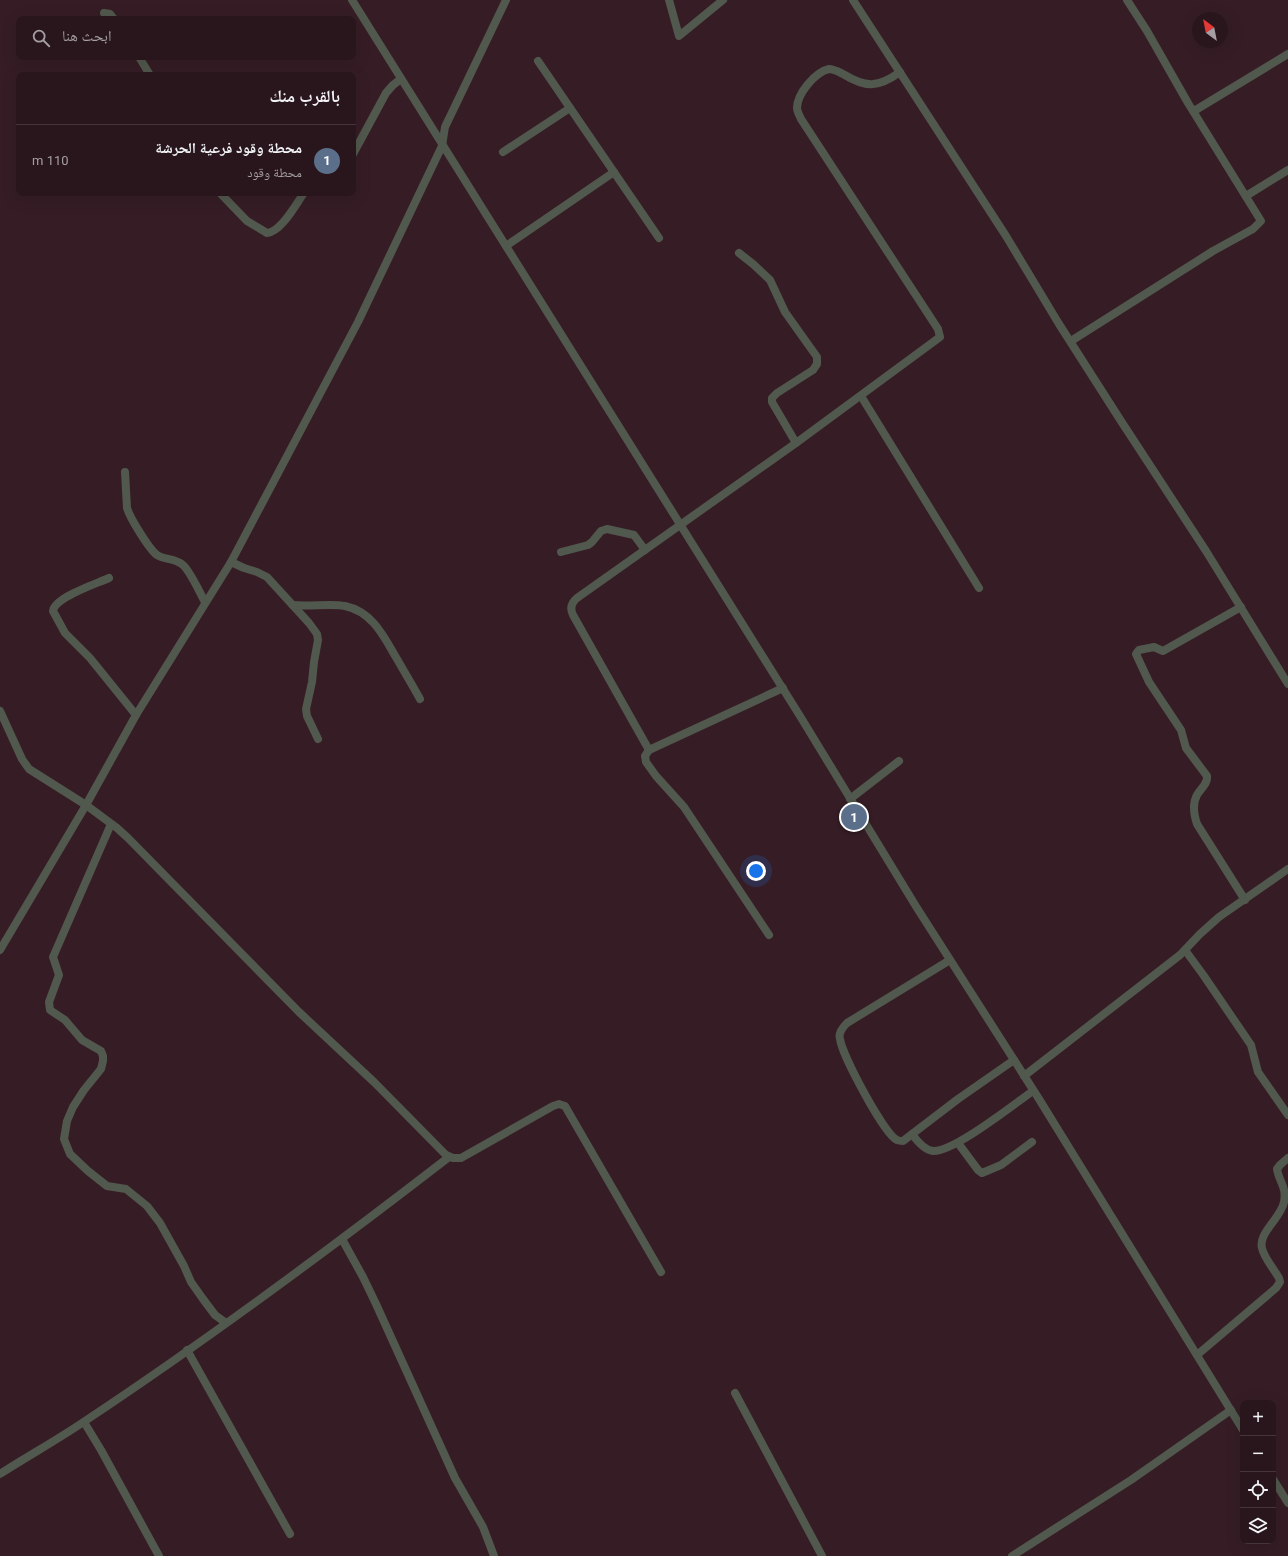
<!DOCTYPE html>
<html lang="ar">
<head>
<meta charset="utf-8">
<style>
  :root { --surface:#28161c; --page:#301f25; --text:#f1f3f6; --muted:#a59fa3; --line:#44353b; --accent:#7c3aed }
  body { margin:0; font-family:Roboto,"Noto Naskh Arabic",sans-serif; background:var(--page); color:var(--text); direction:rtl }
  .controls { position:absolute; right:12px; bottom:12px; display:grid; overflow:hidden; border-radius:8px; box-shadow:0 4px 16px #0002 }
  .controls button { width:36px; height:36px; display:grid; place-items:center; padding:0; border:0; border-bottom:1px solid var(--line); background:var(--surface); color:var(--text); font:20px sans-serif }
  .compass { position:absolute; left:1192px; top:12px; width:36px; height:36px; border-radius:50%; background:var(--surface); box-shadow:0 4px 16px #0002; rotate:328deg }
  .you { position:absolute; left:756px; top:871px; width:14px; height:14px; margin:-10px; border:3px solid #fff; border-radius:50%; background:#1a73e8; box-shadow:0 0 0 6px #1a73e833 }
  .badge { display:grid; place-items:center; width:26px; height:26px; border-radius:50%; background:var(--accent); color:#fff; font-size:13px; font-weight:700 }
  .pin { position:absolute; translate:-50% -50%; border:2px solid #fff; box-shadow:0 1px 4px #0006 }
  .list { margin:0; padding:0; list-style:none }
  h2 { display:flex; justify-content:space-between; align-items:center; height:52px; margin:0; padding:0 16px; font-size:17px }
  h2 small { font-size:13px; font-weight:400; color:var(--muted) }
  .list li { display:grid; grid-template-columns:26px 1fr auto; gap:12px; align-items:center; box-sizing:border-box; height:72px; padding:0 16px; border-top:1px solid var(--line) }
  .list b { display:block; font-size:15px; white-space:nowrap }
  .list p { margin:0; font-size:13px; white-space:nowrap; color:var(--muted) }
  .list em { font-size:13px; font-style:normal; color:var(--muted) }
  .icon { flex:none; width:22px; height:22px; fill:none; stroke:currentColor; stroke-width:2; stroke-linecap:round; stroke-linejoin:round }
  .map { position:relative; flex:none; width:1288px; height:1556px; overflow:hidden; direction:ltr }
  .search { position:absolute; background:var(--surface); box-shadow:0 4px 16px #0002; left:16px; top:16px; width:340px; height:44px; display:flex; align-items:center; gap:10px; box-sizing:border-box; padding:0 14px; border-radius:8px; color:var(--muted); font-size:15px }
  .panel { position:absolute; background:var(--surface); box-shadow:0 4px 16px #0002; left:16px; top:72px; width:340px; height:124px; border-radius:8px; direction:rtl }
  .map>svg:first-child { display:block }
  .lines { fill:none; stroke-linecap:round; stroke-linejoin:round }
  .minor { stroke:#51584d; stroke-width:8 }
</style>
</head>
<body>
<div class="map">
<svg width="1288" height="1556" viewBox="0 0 1288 1556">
  <rect width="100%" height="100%" fill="#361d25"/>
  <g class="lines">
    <!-- minor -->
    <g class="minor">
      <path d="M352,0L800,716L917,908L1039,1099L1243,1430"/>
      <path d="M669,0L679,36L723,0"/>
      <path d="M853,0L1006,236L1059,324L1121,421L1206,551L1288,684"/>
      <path d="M104,13L110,14L114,19"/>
      <path d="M139,57L150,75"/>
      <path d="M538,61L659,238"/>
      <path d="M1194,111L1288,54"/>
      <path d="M503,152L570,108"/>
      <path d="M353,154L386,93L393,85L401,79"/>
      <path d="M220,193L247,221L267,233C281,232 296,204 304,193"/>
      <path d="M1246,196L1288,170"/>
      <path d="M506,246L614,172"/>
      <path d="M739,253L753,264L770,280L785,312L817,357V364L813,370L777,393L772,398V402L796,443"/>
      <path d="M1071,341L1213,251L1253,229L1261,221L1188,103L1147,31L1127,0"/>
      <path d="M861,396L979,588"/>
      <path d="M125,472L127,508C130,518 149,549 157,555C164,560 175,558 183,565C190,571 200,593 205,602"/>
      <path d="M561,552L588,545L592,542L601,531L607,529L634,535L645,550"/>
      <path d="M231,562L244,568L257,572L267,577L309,623L317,634L318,640L314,662L312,682L306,709L307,716L318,739"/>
      <path d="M109,578C96,584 55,597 53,611L65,633L90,658L136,715"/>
      <path d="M293,605C310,607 330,603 345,606C373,612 384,637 397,659C405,673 413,686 420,699"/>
      <path d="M1241,607L1163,651L1154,647L1139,650L1136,654L1149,682L1181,730L1186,748L1207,776C1208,784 1201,788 1197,795C1192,804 1194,815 1197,824L1245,900"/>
      <path d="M0,711L22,759L29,769L86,805L117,828L128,838L299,1012L374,1082L446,1155L453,1158H461L553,1106L559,1104L565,1106L661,1272"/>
      <path d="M649,750L573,615C570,609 571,603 577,598L796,443L940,337L938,329L801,119C800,116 797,112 797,108C797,94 815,72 829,69C834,69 839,72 843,74C866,88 878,88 900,72"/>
      <path d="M850,799L899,761"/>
      <path d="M111,824L53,957L59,975L49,1002L50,1010L65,1020L82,1040L101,1051L103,1056V1061L101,1069L84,1090L73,1107L67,1121L64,1139L70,1154L88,1171L107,1186L126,1189L147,1206L160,1223L184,1266L191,1282L203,1299L215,1315L226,1323"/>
      <path d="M769,935L684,807L656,776L646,762L645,756L649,750L783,688"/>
      <path d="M0,950L86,805L136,715L231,562L358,322L442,146L445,127L506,0"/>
      <path d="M1185,950L1204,976L1251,1045L1258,1072L1288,1115"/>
      <path d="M950,960L847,1023C843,1027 838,1033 840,1039C842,1055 884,1134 897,1140C899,1141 901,1141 903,1141L958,1099L1014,1060"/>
      <path d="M1024,1076L1180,955L1200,934L1219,917L1288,869"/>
      <path d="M912,1134C917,1141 924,1150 933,1151C954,1152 1014,1104 1033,1091"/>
      <path d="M958,1143L978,1170L982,1173L1001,1165L1032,1142"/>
      <path d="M342,1239L363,1277L376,1304L455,1478L483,1527L494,1556"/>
      <path d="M187,1350L290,1534"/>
      <path d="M1197,1355L1276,1288L1280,1282L1279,1278C1274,1269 1264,1258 1262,1248C1258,1233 1281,1218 1284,1202C1287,1187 1279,1182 1277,1169L1280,1165L1288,1158"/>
      <path d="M735,1393L822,1556"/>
      <path d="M84,1422L101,1450L159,1556"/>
      <path d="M0,1474C28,1456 57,1440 85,1421C210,1338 330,1249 449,1157"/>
      <path d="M1273,1479L1288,1503"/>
      <path d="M1012,1556L1131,1480L1231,1410"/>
    </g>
  </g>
</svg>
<div class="controls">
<button>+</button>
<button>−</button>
<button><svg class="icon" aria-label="locate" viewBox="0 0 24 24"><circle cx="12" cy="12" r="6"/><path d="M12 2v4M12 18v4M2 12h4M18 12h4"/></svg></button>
<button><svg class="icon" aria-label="layers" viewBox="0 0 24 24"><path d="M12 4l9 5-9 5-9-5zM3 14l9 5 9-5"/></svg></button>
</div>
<svg class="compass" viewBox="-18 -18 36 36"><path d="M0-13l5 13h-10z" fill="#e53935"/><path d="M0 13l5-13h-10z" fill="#a59fa3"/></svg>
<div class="you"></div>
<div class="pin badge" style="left:854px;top:817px;background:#5c6f8a">1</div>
<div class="search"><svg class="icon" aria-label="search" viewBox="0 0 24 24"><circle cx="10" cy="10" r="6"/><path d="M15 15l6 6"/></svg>ابحث هنا</div>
<section class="panel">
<h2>بالقرب منك<small></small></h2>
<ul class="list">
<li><span class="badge" style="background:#5c6f8a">1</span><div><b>محطة وقود فرعية الحرشة</b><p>محطة وقود</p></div><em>110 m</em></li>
</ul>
</section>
</div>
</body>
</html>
